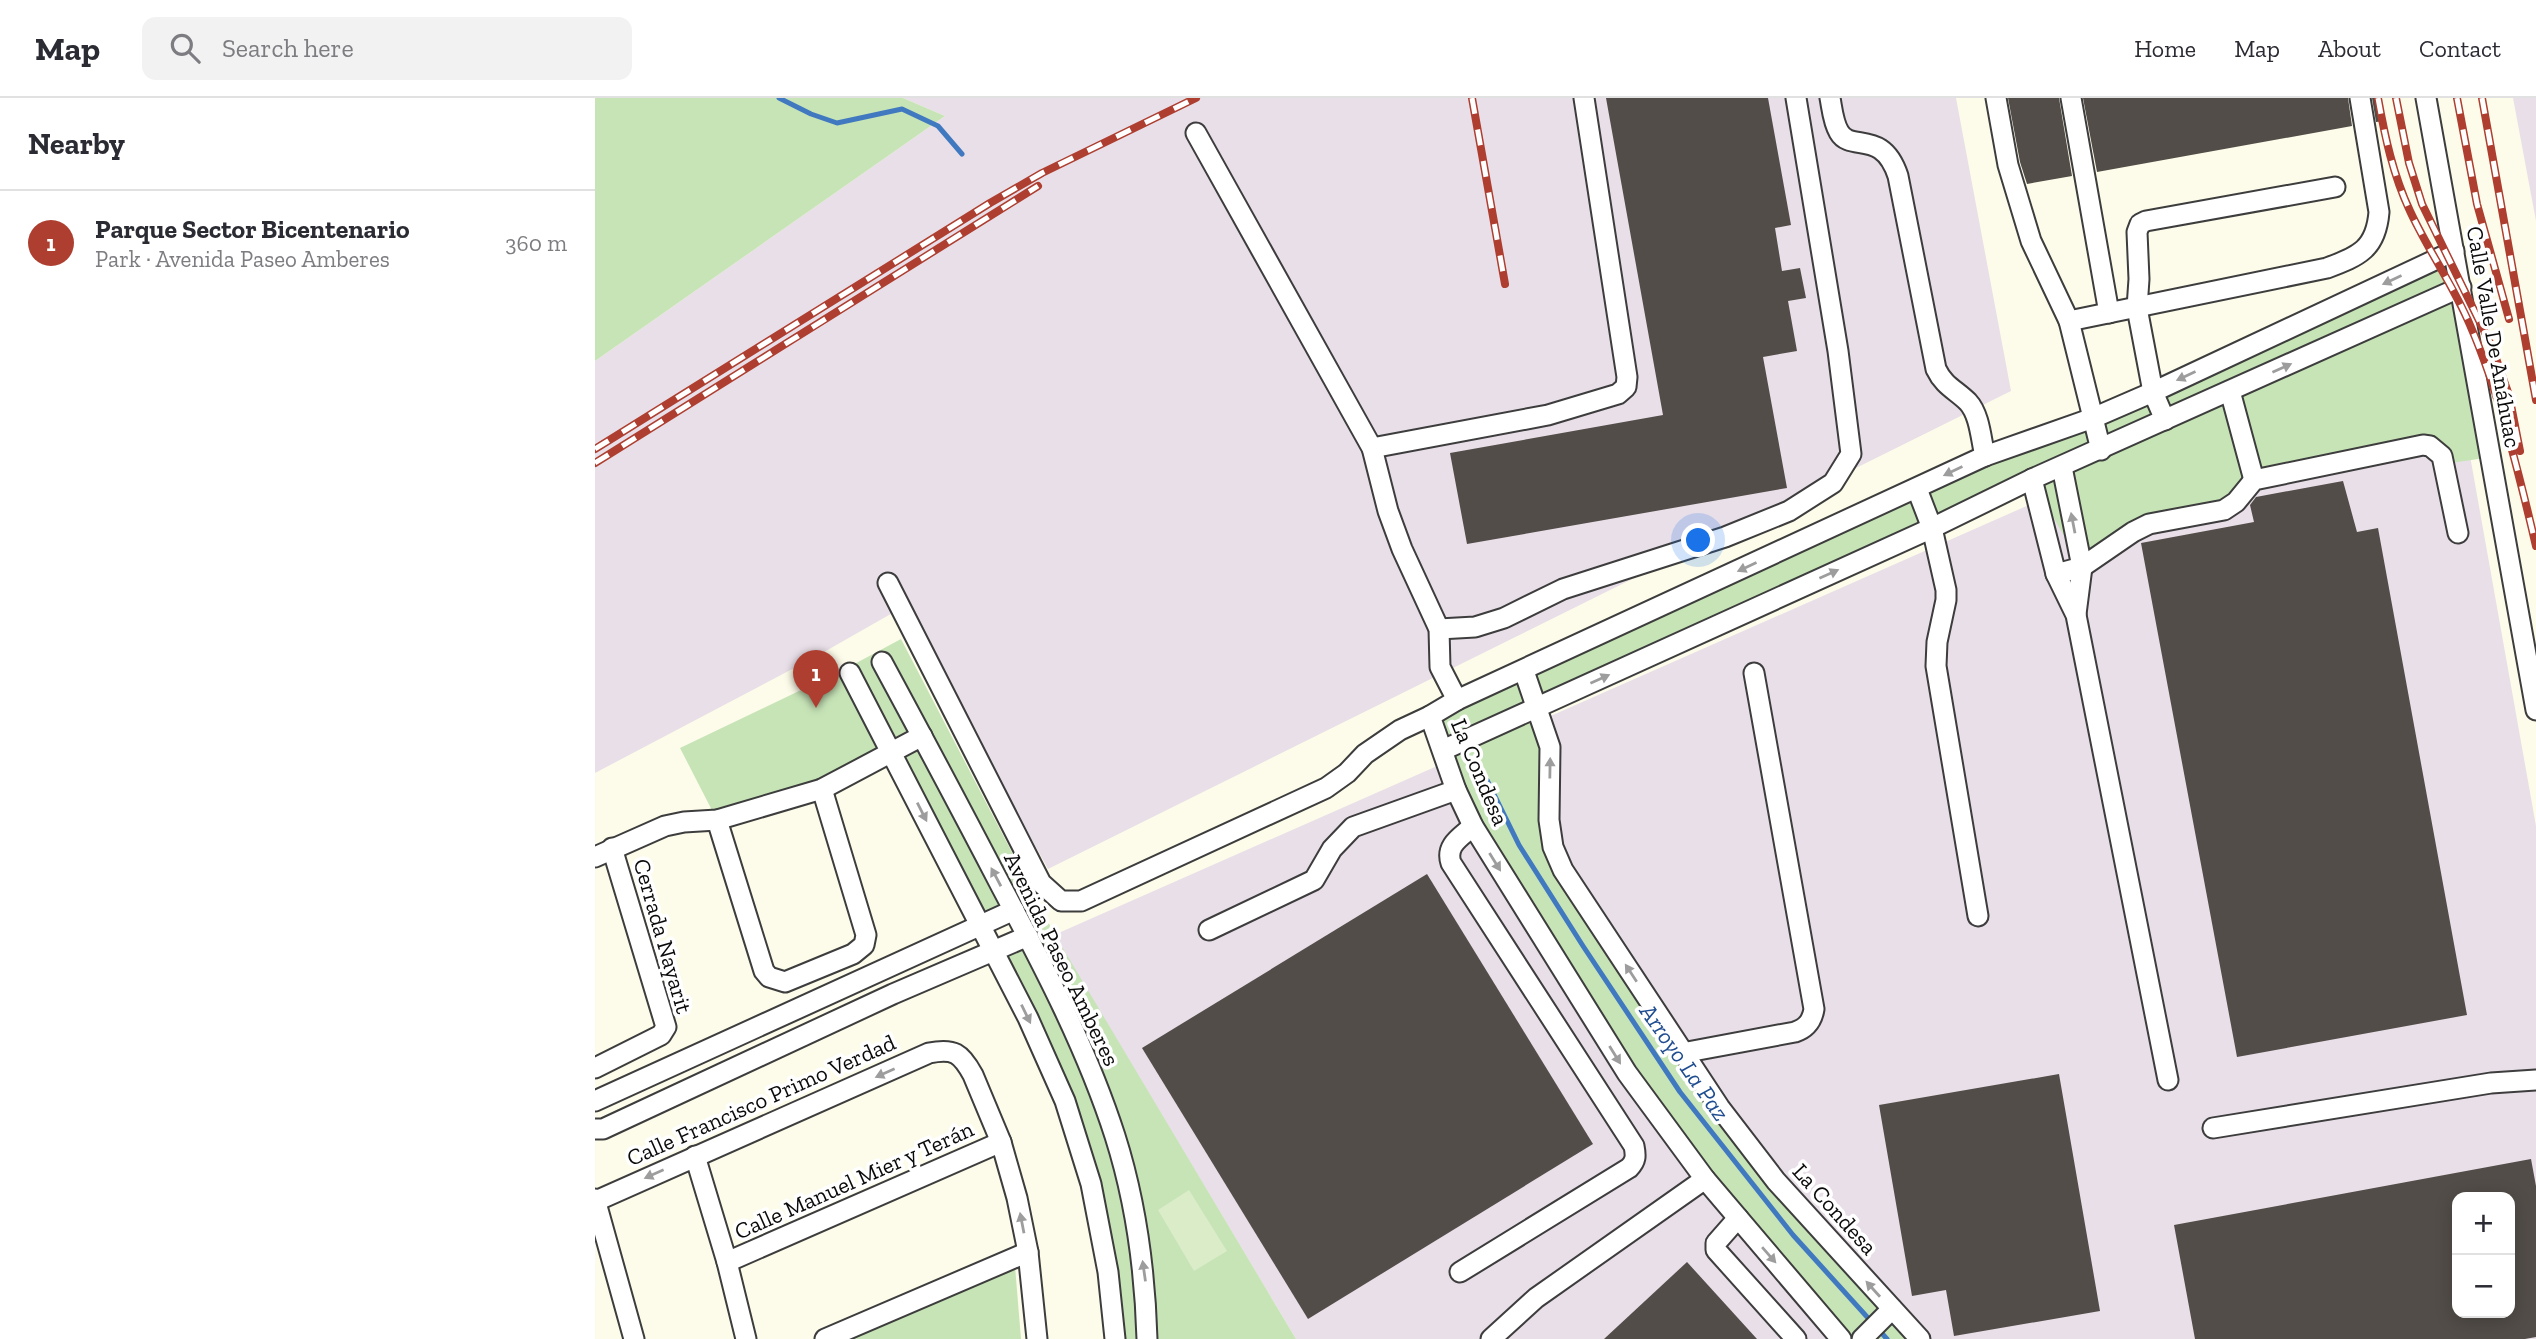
<!DOCTYPE html>
<html lang="en">
<head>
<meta charset="utf-8">
<style>
  :root { --surface:#fff; --page:#f2f2f3; --text:#2b2b33; --muted:#7c7c81; --line:#e1e1e2; --accent:#ad3e30 }
  body { margin:0; font-family:"Zilla Slab",serif; background:var(--page); color:var(--text) }
  .controls { position:absolute; right:21px; bottom:21px; display:grid; overflow:hidden; border-radius:14px; box-shadow:0 4px 18px #0003 }
  .controls button { width:63px; height:63px; display:grid; place-items:center; padding:0; border:0; border-bottom:2px solid var(--line); background:var(--surface); color:var(--text); font:35px sans-serif }
  .you { position:absolute; left:1104px; top:443px; width:24px; height:24px; margin:-18px; border:5px solid #fff; border-radius:50%; background:#1a73e8; box-shadow:0 0 0 10px #1a73e833 }
  .badge { display:grid; place-items:center; width:46px; height:46px; border-radius:50%; background:var(--accent); color:#fff; font-size:23px; font-weight:700 }
  .pin { position:absolute; translate:-50% -58px; filter:drop-shadow(0 2px 4px #0008) }
  .pin::after { content:''; position:absolute; top:37px; width:24px; height:21px; background:inherit; clip-path:polygon(0 0,100% 0,50% 100%) }
  .list { margin:0; padding:0; list-style:none }
  h2 { display:flex; justify-content:space-between; align-items:center; height:91px; margin:0; padding:0 28px; font-size:30px }
  h2 small { font-size:23px; font-weight:400; color:var(--muted) }
  .list li { display:grid; grid-template-columns:46px 1fr auto; gap:21px; align-items:center; box-sizing:border-box; height:105px; padding:0 28px; border-top:2px solid var(--line) }
  .list b { display:block; font-size:26px; white-space:nowrap }
  .list p { margin:0; font-size:23px; white-space:nowrap; color:var(--muted) }
  .list em { font-size:23px; font-style:normal; color:var(--muted) }
  .icon { flex:none; width:38px; height:38px; fill:none; stroke:currentColor; stroke-width:2; stroke-linecap:round; stroke-linejoin:round }
  .map { position:relative; flex:none; width:1941px; height:1241px; overflow:hidden }
  header { display:flex; align-items:center; gap:42px; box-sizing:border-box; height:98px; padding:0 35px; background:var(--surface); border-bottom:2px solid var(--line) }
  header strong { font-size:33px }
  nav { display:flex; gap:38px; margin-inline-start:auto; font-size:24px }
  .search { width:490px; height:63px; background:var(--page); display:flex; align-items:center; gap:18px; box-sizing:border-box; padding:0 24px; border-radius:14px; color:var(--muted); font-size:26px }
  main { display:flex }
  aside { flex:1; background:var(--surface) }
  .map>svg:first-child { display:block }
  .industrial { fill:#e9dfe8; fill-rule:evenodd }
  .green { fill:#c7e4b7 }
  .pitch { fill:#daecc8 }
  .lines { fill:none; stroke-linecap:round; stroke-linejoin:round }
  .stream { stroke:#4179c0; stroke-width:5 }
  .building { fill:#524d48; fill-rule:evenodd }
  .minor-casing { stroke:#3d3d3d; stroke-width:23 }
  .minor { stroke:#fff; stroke-width:19 }
  .rail-casing { stroke:#ad3e30; stroke-width:8 }
  .rail { stroke:#fff; stroke-width:5; stroke-dasharray:16; stroke-linecap:butt }
  .oneway { fill:#9d9d9d }
  .labels { text-anchor:middle; dominant-baseline:central; stroke-width:7; stroke-linejoin:round; paint-order:stroke }
  .street-label { font-size:23px; fill:#0a0a0a; stroke:#fff }
  .water-label { font-size:24px; font-style:italic; fill:#204d90; stroke:#fff }
</style>
</head>
<body>
<header>
<strong>Map</strong>
<div class="search"><svg class="icon" aria-label="search" viewBox="0 0 24 24"><circle cx="10" cy="10" r="6"/><path d="M15 15l6 6"/></svg>Search here</div>
<nav><a>Home</a><a>Map</a><a>About</a><a>Contact</a></nav>
</header>
<main>
<aside>
<h2>Nearby<small></small></h2>
<ul class="list">
<li><span class="badge">1</span><div><b>Parque Sector Bicentenario</b><p>Park · Avenida Paseo Amberes</p></div><em>360 m</em></li>
</ul>
</aside>
<div class="map">
<svg width="1941" height="1241" viewBox="0 0 1941 1241">
  <rect width="100%" height="100%" fill="#fdfcea"/>
  <!-- industrial -->
  <g class="industrial">
    <path d="M308,0H1361L1416,293L453,771L308,509L222,558L0,675V263L350,18Z"/>
    <path d="M1918,0H1941V123Z"/>
    <path d="M1851,223L1941,728V1241H701L459,837ZM1862,1099H1915V1215H1862Z"/>
  </g>
  <!-- green -->
  <g class="green">
    <path d="M0,0H308L350,18L0,263Z"/>
    <path d="M1859,153L1896,359L1850,366L1841,352L1660,382L1641,404L1554,426L1487,469L1437,382L943,609L958,749L1125,1010L1325,1241H1246L1110,1081L878,728L835,618Z"/>
    <path d="M306,541L460,837L701,1241H520L495,1082L399,853L432,838L419,812L386,827L296,654L122,722L85,650L252,570Z"/>
    <path d="M420,1168L426,1241H254Z"/>
  </g>
  <!-- pitch -->
  <path class="pitch" d="M594,1092L632,1153L599,1173L563,1112Z"/>
  <g class="lines">
    <!-- stream -->
    <g class="stream">
      <path d="M184,0L216,16L242,25L307,11L343,28L367,56"/>
      <path d="M892,682L924,747L988,848L1085,994L1198,1137L1292,1241"/>
    </g>
  </g>
  <!-- building -->
  <g class="building">
    <path d="M1011,0H1173L1196,127L1180,130L1187,173L1205,170L1211,200L1193,203L1202,253L1168,259L1192,390L872,446L855,355L1068,317Z"/>
    <path d="M1413,0H1464L1477,78L1432,86L1425,64Z"/>
    <path d="M1488,0H1753L1757,28L1502,74Z"/>
    <path d="M1777,0H1786L1790,23L1781,24Z"/>
    <path d="M1748,383L1762,434L1783,430L1872,917L1642,959L1546,445L1659,424L1655,407L1661,399Z"/>
    <path d="M832,776L998,1046L713,1221L547,950Z"/>
    <path d="M1464,976L1505,1213L1359,1238L1351,1192L1317,1198L1284,1007Z"/>
    <path d="M1936,1061L1941,1088V1239L1930,1241H1600L1579,1127ZM1862,1099H1915V1215H1862Z"/>
    <path d="M1092,1164L1162,1241H1009Z"/>
  </g>
  <g class="lines">
    <defs>
      <g id="minor">
        <path d="M1235,0C1237,10 1238,24 1244,34C1256,55 1287,30 1303,78L1341,271C1349,288 1361,292 1373,304C1385,317 1386,342 1390,358"/>
        <path d="M1401,0L1413,67L1436,143L1474,223L1732,170C1764,158 1781,151 1784,114L1765,0"/>
        <path d="M1476,0L1514,215"/>
        <path d="M1831,0L1941,612"/>
        <path d="M601,35L777,350L793,413L807,451L844,531L845,569L862,602"/>
        <path d="M1474,223L1506,352"/>
        <path d="M1635,293L1659,382"/>
        <path d="M1570,322L1558,294L1542,210L1544,181L1542,134L1545,126L1551,123L1740,89"/>
        <path d="M777,350L953,317L1023,296L1031,289L1032,279L989,0"/>
        <path d="M1467,369L1487,469L1481,516"/>
        <path d="M1437,381L1461,476L1481,517L1573,982"/>
        <path d="M1322,391L1337,430L1351,492V502L1342,544L1341,568L1383,818"/>
        <path d="M1461,476L1487,469L1538,434L1554,426L1629,412L1641,404L1659,382L1828,347L1835,348L1847,358L1863,435"/>
        <path d="M293,485L446,785L466,803H486L731,690L752,675L770,656L805,632L835,618"/>
        <path d="M844,531L880,529L909,520L968,491L1130,439L1194,413L1238,385L1256,356L1243,253L1201,0"/>
        <path d="M287,564C327,638 367,713 406,788C449,869 492,951 520,1038C541,1104 550,1172 552,1241"/>
        <path d="M929,573L955,649L954,722L958,749L968,772L1125,1010L1181,1083L1325,1241"/>
        <path d="M255,575L433,920L470,1003L496,1086L513,1174L520,1241"/>
        <path d="M848,652L1337,430L1437,381L1866,189"/>
        <path d="M122,722L169,873L174,879L190,884L258,856L269,847L271,837L227,691"/>
        <path d="M0,759L70,728L89,724L122,722L227,691L327,638"/>
        <path d="M614,832L719,782L737,751L758,729L861,692"/>
        <path d="M1087,955L1200,934C1212,930 1217,923 1219,911L1159,575"/>
        <path d="M0,970L66,937L71,929L17,750"/>
        <path d="M0,1003L419,812"/>
        <path d="M1618,1030L1896,985L1941,982"/>
        <path d="M0,1031H8L298,896L433,838"/>
        <path d="M100,1058L132,1164L151,1241"/>
        <path d="M0,1101L39,1241"/>
        <path d="M1,1103L334,955C359,950 366,955 378,977L406,1044L422,1100L433,1154L442,1241"/>
        <path d="M1143,1120L1121,1145V1152L1201,1241"/>
        <path d="M132,1164L406,1044"/>
        <path d="M865,1174L1034,1070C1041,1063 1041,1058 1039,1048L856,765C850,747 866,739 878,728"/>
        <path d="M230,1241L433,1154"/>
        <path d="M896,1241L941,1200L1110,1081"/>
        <path d="M1246,1241L1110,1081L1032,975L878,728L861,692L835,618L862,602L1390,358L1498,320L1558,294L1859,153"/>
        <path d="M1267,1241L1297,1211"/>
      </g>
    </defs>
    <!-- minor casing -->
    <use href="#minor" class="minor-casing"/>
    <!-- minor -->
    <use href="#minor" class="minor"/>
    <defs>
      <g id="rail">
        <path d="M877,0L910,186"/>
        <path d="M1783,0C1790,39 1798,77 1815,113C1833,152 1858,187 1875,227C1904,294 1924,376 1941,448"/>
        <path d="M1801,0L1814,65L1827,106L1897,249L1914,297L1925,353"/>
        <path d="M1862,0L1882,106L1914,221"/>
        <path d="M1887,0L1941,302"/>
        <path d="M0,351L395,105L447,75L601,0"/>
        <path d="M0,365L443,88"/>
      </g>
    </defs>
    <!-- rail casing -->
    <use href="#rail" class="rail-casing"/>
    <!-- rail -->
    <use href="#rail" class="rail"/>
  </g>
  <!-- one-way arrows -->
  <defs><path id="oneway-solid" d="M-6-.8H1V-3.2L6.5 0L1 3.2V.8H-6Z" transform="scale(1.75)"/></defs>
  <g class="oneway">
    <use href="#oneway-solid" transform="translate(1797 182) rotate(155)"/>
    <use href="#oneway-solid" transform="translate(1687 270) rotate(-24)"/>
    <use href="#oneway-solid" transform="translate(1591 278) rotate(155)"/>
    <use href="#oneway-solid" transform="translate(1358 373) rotate(154)"/>
    <use href="#oneway-solid" transform="translate(1478 425) rotate(-101)"/>
    <use href="#oneway-solid" transform="translate(1152 469) rotate(155)"/>
    <use href="#oneway-solid" transform="translate(1234 476) rotate(-24)"/>
    <use href="#oneway-solid" transform="translate(1005 581) rotate(-24)"/>
    <use href="#oneway-solid" transform="translate(955 670) rotate(-89)"/>
    <use href="#oneway-solid" transform="translate(327 714) rotate(63)"/>
    <use href="#oneway-solid" transform="translate(900 764) rotate(58)"/>
    <use href="#oneway-solid" transform="translate(401 779) rotate(-118)"/>
    <use href="#oneway-solid" transform="translate(1036 875) rotate(-123)"/>
    <use href="#oneway-solid" transform="translate(431 916) rotate(64)"/>
    <use href="#oneway-solid" transform="translate(1020 957) rotate(58)"/>
    <use href="#oneway-solid" transform="translate(290 975) rotate(156)"/>
    <use href="#oneway-solid" transform="translate(59 1076) rotate(156)"/>
    <use href="#oneway-solid" transform="translate(427 1125) rotate(-101)"/>
    <use href="#oneway-solid" transform="translate(1174 1157) rotate(49)"/>
    <use href="#oneway-solid" transform="translate(549 1173) rotate(-98)"/>
    <use href="#oneway-solid" transform="translate(1278 1191) rotate(-132)"/>
  </g>
  <g class="labels">
    <!-- street labels -->
    <g class="street-label">
      <text transform="translate(1899 239) rotate(80)">Calle Valle De Anáhuac</text>
      <text transform="translate(885 674) rotate(67)">La Condesa</text>
      <text transform="translate(68 838) rotate(74)">Cerrada Nayarit</text>
      <text transform="translate(467 861) rotate(64)">Avenida Paseo Amberes</text>
      <text transform="translate(166 1002) rotate(-24)">Calle Francisco Primo Verdad</text>
      <text transform="translate(259 1082) rotate(-24)">Calle Manuel Mier y Terán</text>
      <text transform="translate(1240 1111) rotate(48)">La Condesa</text>
    </g>
    <!-- water labels -->
    <g class="water-label">
      <text transform="translate(1090 964) rotate(55)">Arroyo La Paz</text>
    </g>
  </g>
</svg>
<div class="controls">
<button>+</button>
<button>−</button>
</div>
<div class="you"></div>
<div class="pin badge" style="left:221px;top:610px">1</div>
</div>
</main>
</body>
</html>
